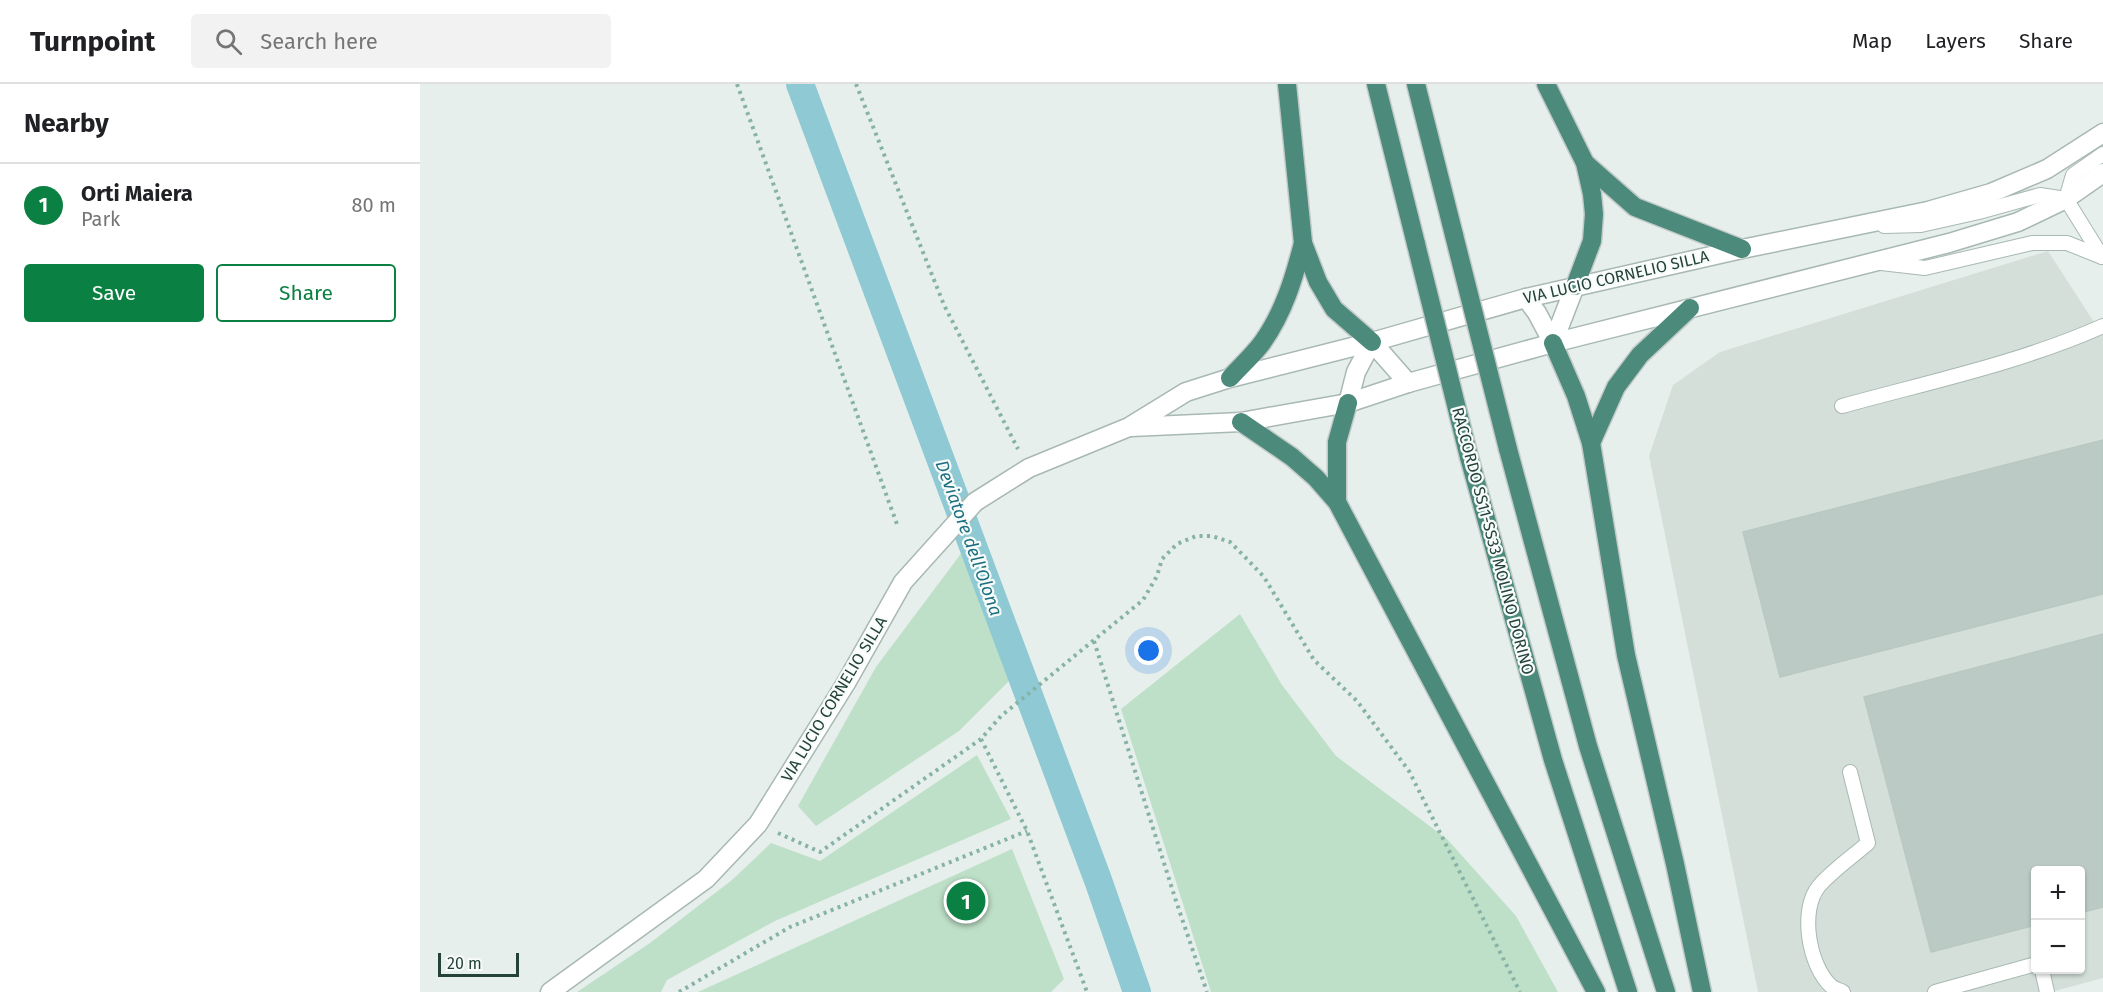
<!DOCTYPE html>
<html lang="en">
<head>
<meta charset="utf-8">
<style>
  :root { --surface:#fff; --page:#f2f2f2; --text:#202124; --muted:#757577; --line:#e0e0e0; --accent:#0b8043 }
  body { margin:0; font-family:"Fira Sans",sans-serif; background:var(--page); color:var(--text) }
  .controls { position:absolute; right:18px; bottom:18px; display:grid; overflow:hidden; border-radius:6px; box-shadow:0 2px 4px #0004 }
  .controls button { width:54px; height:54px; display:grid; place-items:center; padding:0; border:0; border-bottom:2px solid var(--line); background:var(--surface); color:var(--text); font:30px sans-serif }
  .scale { position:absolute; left:18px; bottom:15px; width:81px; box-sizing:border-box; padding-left:6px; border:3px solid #24423a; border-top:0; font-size:16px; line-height:21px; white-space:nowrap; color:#24423a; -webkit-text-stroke:4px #f7fbf9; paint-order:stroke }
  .you { position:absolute; left:729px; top:567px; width:21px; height:21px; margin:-15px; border:4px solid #fff; border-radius:50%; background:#1a73e8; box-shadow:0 0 0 9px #1a73e833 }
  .badge { display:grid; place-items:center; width:39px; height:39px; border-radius:50%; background:var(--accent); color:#fff; font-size:20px; font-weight:700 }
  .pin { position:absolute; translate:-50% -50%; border:3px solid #fff; box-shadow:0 2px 6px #0006 }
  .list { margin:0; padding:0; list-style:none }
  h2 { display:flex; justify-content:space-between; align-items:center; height:78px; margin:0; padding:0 24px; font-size:26px }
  h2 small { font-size:20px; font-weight:400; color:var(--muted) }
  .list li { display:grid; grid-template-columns:39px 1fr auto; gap:18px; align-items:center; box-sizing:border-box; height:84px; padding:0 24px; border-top:2px solid var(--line) }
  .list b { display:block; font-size:22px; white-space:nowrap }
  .list p { margin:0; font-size:20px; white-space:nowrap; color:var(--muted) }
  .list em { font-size:20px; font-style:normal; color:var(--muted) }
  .actions { display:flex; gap:12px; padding:18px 24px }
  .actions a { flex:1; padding:14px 0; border:2px solid var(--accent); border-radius:6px; text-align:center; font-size:21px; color:var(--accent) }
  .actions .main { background:var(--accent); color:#fff }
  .icon { flex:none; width:33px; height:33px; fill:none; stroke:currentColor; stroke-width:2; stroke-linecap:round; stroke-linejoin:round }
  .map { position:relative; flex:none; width:1683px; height:908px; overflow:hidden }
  header { display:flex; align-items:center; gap:36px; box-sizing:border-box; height:84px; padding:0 30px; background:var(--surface); border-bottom:2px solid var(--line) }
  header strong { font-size:28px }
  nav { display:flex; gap:33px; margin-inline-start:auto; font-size:21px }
  .search { width:420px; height:54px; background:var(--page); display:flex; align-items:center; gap:15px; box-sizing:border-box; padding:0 21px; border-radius:6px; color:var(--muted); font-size:22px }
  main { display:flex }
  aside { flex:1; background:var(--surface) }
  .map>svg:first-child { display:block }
  .built { fill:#d4dfda; fill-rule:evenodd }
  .green { fill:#bfe0c8 }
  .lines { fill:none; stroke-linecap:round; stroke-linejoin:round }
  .canal { stroke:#8ec9d4; stroke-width:28 }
  .building { fill:#bbcac4; stroke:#b8c9c2; stroke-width:1.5 }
  .service-casing { stroke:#a8b8b2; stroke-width:16 }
  .tertiary-casing { stroke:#a8b8b2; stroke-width:21 }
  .trunk-casing { stroke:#c2cac8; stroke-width:21 }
  .path { stroke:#86b3a5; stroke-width:4; stroke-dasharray:3 4.5; stroke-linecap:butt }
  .service { stroke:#fff; stroke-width:14 }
  .tertiary { stroke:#fff; stroke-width:18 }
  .trunk { stroke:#4c8a7c; stroke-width:18 }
  .trunk-bridge-casing { stroke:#c2cac8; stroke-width:21; stroke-linecap:butt }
  .trunk-bridge { stroke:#4c8a7c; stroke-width:18 }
  .labels { text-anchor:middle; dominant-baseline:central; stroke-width:4.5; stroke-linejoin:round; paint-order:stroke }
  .street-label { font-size:16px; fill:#24423a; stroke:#f7fbf9 }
  .water-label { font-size:18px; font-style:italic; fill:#1c6f80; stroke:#f7fbf9 }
</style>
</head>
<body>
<header>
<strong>Turnpoint</strong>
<div class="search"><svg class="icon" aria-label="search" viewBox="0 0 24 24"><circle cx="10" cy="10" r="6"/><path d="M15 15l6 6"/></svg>Search here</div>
<nav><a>Map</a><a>Layers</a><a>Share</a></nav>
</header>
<main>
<aside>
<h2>Nearby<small></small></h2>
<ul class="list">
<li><span class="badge">1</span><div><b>Orti Maiera</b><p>Park</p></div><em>80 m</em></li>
</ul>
<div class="actions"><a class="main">Save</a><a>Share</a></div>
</aside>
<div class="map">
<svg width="1683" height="908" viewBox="0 0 1683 908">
  <rect width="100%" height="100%" fill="#e6efeb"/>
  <!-- built -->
  <path class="built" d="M1628,167L1683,252V894L1631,908H1338L1229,372L1253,301L1300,268ZM1616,786H1660V886H1616Z"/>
  <!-- green -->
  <g class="green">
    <path d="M543,467L589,597L539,647L396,742L378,722L456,583Z"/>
    <path d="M820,530L862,601L916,672L1027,755L1096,832L1138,908H791L701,625Z"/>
    <path d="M557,671L591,735L355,837L247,896L241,908H157L230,859L312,796L351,759L400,777Z"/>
    <path d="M592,765L644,895L631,908H278Z"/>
  </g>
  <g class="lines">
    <!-- canal -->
    <path class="canal" d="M380,0L678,796L717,908"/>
  </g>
  <!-- building -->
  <g class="building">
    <path d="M1683,356V510L1360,593L1323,448Z"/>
    <path d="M1683,550V823L1660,829V786H1616V841L1511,868L1444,613Z"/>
  </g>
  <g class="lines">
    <defs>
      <g id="service">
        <path d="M1464,142L1501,141L1559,128L1620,111L1646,115"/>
        <path d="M1682,173L1646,115L1653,91L1683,70"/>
        <path d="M1461,179L1505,184L1612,159H1647L1682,173"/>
        <path d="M1422,322C1509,298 1600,279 1683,242"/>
        <path d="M1622,886L1627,908"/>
        <path d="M1423,908C1420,906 1414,905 1411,902C1389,882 1379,826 1399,802C1413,786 1432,773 1448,759L1430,688"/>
        <path d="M1515,908L1616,880"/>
      </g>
      <g id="tertiary">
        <path d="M1106,214L1117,229L1133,259"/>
        <path d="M952,258L988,299"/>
        <path d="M1133,259L1155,202"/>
        <path d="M928,319L936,288L952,258"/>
        <path d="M711,343L821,338L928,319L988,299L1133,259L1529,159L1598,138L1646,115L1683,89"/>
        <path d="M130,908L286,795L338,740L426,599L483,498L555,418L609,384L709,343L766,308L810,294L952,258L1106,214L1322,165L1508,127L1571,109L1627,85L1683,49"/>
      </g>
      <g id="trunk">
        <path d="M867,0L883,159L898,198L914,225L952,258"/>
        <path d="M956,0L996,160"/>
        <path d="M996,0L1034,151"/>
        <path d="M1126,0L1165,79L1172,110L1174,130L1172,157L1155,202"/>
        <path d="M1165,79L1215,123L1322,165"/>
        <path d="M1133,259L1156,312L1171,359L1206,571L1255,780L1282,908"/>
        <path d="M810,294C821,282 833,271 842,259C864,228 874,194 883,159"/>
        <path d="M821,338L872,373L896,394L917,418L1176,908"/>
        <path d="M1171,359L1196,303L1220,271L1270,224"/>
        <path d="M1088,365L1168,662L1246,908"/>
        <path d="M1049,373L1133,676L1208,908"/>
        <path d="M917,418V358L928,319"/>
      </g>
    </defs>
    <!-- service casing -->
    <use href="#service" class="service-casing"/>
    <!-- tertiary casing -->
    <use href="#tertiary" class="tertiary-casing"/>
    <!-- trunk casing -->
    <use href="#trunk" class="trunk-casing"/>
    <!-- path -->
    <g class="path">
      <path d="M317,0L478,443"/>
      <path d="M436,0L524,221L598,365"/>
      <path d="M674,557L756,817L787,908"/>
      <path d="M561,655L607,747L667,908"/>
      <path d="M358,749L400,768L561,655L581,632L723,516L737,492L742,475L757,460L776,452H792L810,458L825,473L844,493L894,576L937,617L989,687L1100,908"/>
      <path d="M259,908L370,843L607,747"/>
    </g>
    <!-- service -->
    <use href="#service" class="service"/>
    <!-- tertiary -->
    <use href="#tertiary" class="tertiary"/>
    <!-- trunk -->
    <use href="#trunk" class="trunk"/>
    <defs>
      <g id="trunk-bridge">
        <path d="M1034,151L1088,365"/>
        <path d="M996,160L1049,373"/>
      </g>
    </defs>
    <!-- trunk-bridge casing -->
    <use href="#trunk-bridge" class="trunk-bridge-casing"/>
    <!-- trunk-bridge -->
    <use href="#trunk-bridge" class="trunk-bridge"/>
  </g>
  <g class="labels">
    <!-- street labels -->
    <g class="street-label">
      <text transform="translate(1196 193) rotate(-13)">VIA LUCIO CORNELIO SILLA</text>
      <text transform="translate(1073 457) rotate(75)">RACCORDO SS11-SS33 MOLINO DORINO</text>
      <text transform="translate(414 615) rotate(-59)">VIA LUCIO CORNELIO SILLA</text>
    </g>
    <!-- water labels -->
    <g class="water-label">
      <text transform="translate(549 454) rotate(70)">Deviatore dell'Olona</text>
    </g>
  </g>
</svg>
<div class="controls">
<button>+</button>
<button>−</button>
</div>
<div class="scale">20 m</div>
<div class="you"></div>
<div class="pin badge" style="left:546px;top:817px">1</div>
</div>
</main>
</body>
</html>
